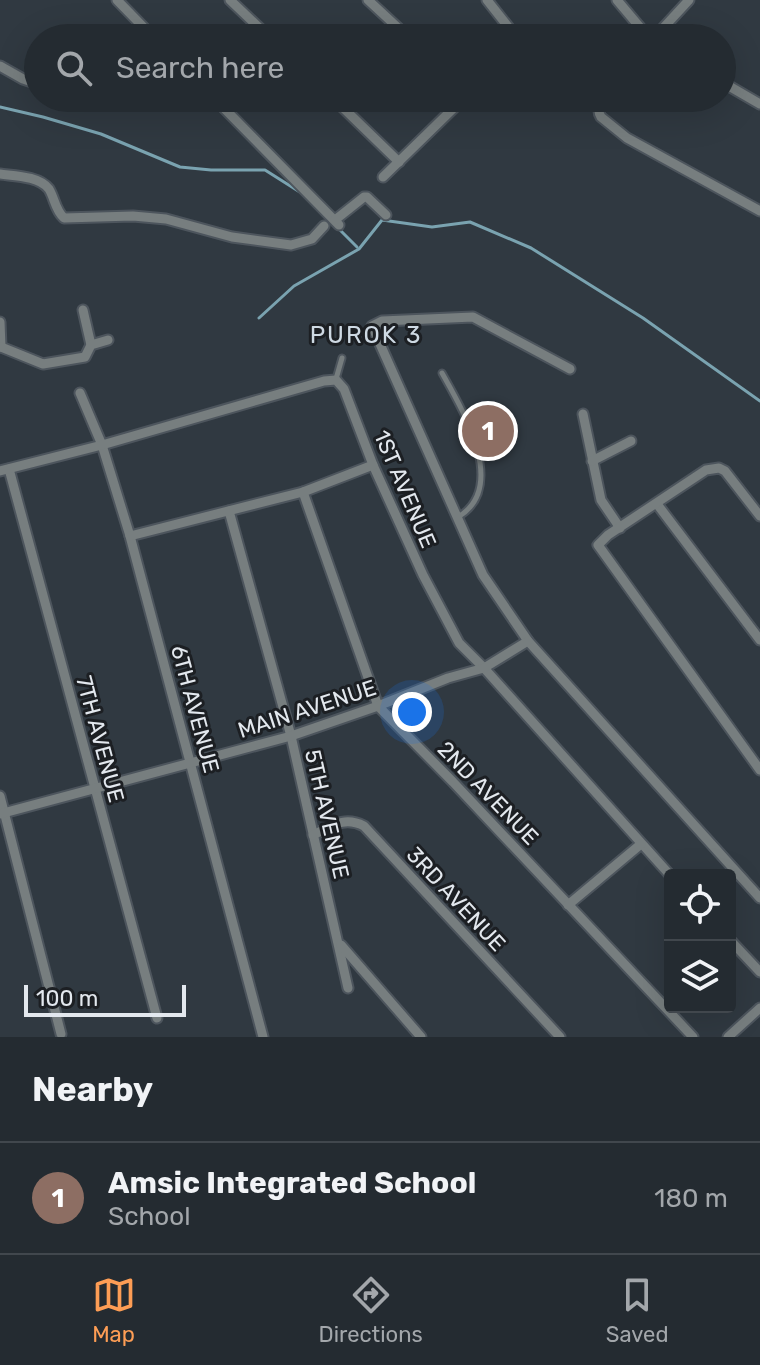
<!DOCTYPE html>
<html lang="en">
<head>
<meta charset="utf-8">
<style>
  :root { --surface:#242b31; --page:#30373d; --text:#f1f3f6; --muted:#a3a7ab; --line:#41474d; --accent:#fd9d55 }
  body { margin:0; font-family:Rubik,sans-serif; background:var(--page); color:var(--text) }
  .controls { position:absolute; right:24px; bottom:24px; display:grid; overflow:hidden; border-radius:8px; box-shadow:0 8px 32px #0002 }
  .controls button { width:72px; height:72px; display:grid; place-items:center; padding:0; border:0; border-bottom:2px solid var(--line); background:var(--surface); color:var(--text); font:40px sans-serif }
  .scale { position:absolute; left:24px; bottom:20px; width:162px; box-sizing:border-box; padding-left:8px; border:4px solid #e3e8ee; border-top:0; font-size:22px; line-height:28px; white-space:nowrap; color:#e3e8ee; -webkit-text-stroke:6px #1c1f23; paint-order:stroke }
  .you { position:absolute; left:412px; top:712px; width:28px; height:28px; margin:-20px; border:6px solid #fff; border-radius:50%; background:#1a73e8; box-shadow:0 0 0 12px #1a73e833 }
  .badge { display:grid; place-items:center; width:52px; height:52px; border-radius:50%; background:var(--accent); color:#fff; font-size:26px; font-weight:700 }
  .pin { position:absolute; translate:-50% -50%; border:4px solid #fff; box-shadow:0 2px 8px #0006 }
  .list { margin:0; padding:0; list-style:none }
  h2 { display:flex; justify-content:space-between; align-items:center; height:104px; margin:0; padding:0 32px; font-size:34px }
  h2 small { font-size:26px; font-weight:400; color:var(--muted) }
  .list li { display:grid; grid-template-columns:52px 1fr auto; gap:24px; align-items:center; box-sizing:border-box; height:112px; padding:0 32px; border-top:2px solid var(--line) }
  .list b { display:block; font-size:30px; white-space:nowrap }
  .list p { margin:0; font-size:26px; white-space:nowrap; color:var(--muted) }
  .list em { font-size:26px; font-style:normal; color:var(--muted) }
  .icon { flex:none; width:44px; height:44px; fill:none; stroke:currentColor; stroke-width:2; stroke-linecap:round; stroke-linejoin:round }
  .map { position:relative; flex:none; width:760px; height:1037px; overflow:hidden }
  .search { position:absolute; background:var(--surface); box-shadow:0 8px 32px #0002; left:24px; right:24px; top:24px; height:88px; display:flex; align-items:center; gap:20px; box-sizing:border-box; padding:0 28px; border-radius:44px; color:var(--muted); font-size:30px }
  .sheet { height:216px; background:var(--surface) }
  nav { display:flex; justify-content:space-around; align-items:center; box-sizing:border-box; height:112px; border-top:2px solid var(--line); background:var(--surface); font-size:22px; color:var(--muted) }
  nav a { display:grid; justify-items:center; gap:4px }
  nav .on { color:var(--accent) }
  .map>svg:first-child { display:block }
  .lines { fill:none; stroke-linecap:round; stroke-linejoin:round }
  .stream { stroke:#7aa3b0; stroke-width:3 }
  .lane-casing { stroke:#4d555d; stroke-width:9 }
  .street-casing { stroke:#4d555d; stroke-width:13 }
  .lane { stroke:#777e7f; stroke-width:5 }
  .street { stroke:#777e7f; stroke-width:9 }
  .labels { text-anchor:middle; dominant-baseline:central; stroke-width:6; stroke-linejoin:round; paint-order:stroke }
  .street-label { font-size:22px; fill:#e3e8ee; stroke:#1c1f23 }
  .neighbourhood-label { font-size:24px; letter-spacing:2px; fill:#ced9e3; stroke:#1c1f23 }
</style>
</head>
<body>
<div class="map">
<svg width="760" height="1037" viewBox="0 0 760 1037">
  <rect width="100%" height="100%" fill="#303941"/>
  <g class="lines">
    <!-- stream -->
    <g class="stream">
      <path d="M0,107L43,117L101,134L180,167L211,170H265L303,194"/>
      <path d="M337,227L357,247"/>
      <path d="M259,318L294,286L359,249L382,220L432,227L470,222L531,248L643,318L760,401"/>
    </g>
    <defs>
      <g id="lane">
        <path d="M442,373C462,409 509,487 458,517"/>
        <path d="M336,379L342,358"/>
      </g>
      <g id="street">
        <path d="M117,0L154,38"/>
        <path d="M230,0L270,38"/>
        <path d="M368,0L409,38"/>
        <path d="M487,0L517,38"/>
        <path d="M617,0L649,38"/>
        <path d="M654,38L689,0"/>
        <path d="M0,66L23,79L38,84"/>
        <path d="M722,82L760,104"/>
        <path d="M101,98L112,102L117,98"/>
        <path d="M214,98L339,225"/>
        <path d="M333,98L399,162"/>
        <path d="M607,98C601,105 596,109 601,117L627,138L760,211"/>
        <path d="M0,174C15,176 39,176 49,189C55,199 55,210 64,218L133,216L166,219L232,237L291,245L312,239L324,226"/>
        <path d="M383,177L464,98"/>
        <path d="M335,220L364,197H367L386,215"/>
        <path d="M83,310L91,345"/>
        <path d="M0,322L1,347"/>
        <path d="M1,347L43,364L85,357L91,345L108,340"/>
        <path d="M570,369L473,317L382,321L372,326L483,575L528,641L760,898"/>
        <path d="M80,393L102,445L130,536L263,1037"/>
        <path d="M583,414L601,500L620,528"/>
        <path d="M592,461L631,441"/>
        <path d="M9,469L157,1018"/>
        <path d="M0,471L102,445L324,381L336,380L344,389L373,465L423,575L459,643L484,668L670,875"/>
        <path d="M303,492L378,706L453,782L693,1037"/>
        <path d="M657,504L760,640"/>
        <path d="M229,511L291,736L348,988"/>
        <path d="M760,516L725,471L719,468L706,470L608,535L598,545L760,770"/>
        <path d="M130,536L303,492L373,465"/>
        <path d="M0,796L61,1034"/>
        <path d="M0,814L291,736L378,706L448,678L484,668L528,641"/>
        <path d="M313,835C332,826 344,816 364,826L560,1037"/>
        <path d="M568,905L641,844"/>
        <path d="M730,940L760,972"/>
        <path d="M341,945L421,1037"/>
        <path d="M728,1037L760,1008"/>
      </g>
    </defs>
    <!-- lane casing -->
    <use href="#lane" class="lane-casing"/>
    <!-- street casing -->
    <use href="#street" class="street-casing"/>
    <!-- lane -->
    <use href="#lane" class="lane"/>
    <!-- street -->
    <use href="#street" class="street"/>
  </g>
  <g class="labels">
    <!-- street labels -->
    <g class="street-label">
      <text transform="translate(405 489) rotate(67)">1ST AVENUE</text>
      <text transform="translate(195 709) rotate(75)">6TH AVENUE</text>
      <text transform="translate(307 709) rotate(-18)">MAIN AVENUE</text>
      <text transform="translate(100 739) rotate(75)">7TH AVENUE</text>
      <text transform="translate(488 793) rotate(46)">2ND AVENUE</text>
      <text transform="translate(327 814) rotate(77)">5TH AVENUE</text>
      <text transform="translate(456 899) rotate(47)">3RD AVENUE</text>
    </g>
    <!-- neighbourhood labels -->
    <g class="neighbourhood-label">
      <text x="366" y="335">PUROK 3</text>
    </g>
  </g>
</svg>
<div class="controls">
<button><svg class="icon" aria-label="locate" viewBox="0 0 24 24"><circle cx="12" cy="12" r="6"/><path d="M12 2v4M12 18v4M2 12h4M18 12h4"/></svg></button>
<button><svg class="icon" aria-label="layers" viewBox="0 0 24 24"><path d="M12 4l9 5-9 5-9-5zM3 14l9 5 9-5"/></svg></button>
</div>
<div class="scale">100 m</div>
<div class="you"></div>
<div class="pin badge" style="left:488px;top:431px;background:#8d6e63">1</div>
<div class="search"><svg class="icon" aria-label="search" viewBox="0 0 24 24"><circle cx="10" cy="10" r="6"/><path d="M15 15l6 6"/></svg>Search here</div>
</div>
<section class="sheet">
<h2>Nearby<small></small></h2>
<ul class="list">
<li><span class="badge" style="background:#8d6e63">1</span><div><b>Amsic Integrated School</b><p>School</p></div><em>180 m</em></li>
</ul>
</section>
<nav>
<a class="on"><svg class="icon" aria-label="map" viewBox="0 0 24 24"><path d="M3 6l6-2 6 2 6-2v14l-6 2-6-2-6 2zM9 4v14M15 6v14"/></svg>Map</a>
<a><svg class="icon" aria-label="directions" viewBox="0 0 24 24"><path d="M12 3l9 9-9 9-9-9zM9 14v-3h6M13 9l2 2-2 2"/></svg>Directions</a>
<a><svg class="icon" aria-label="saved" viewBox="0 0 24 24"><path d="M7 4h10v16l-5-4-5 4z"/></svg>Saved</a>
</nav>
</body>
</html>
